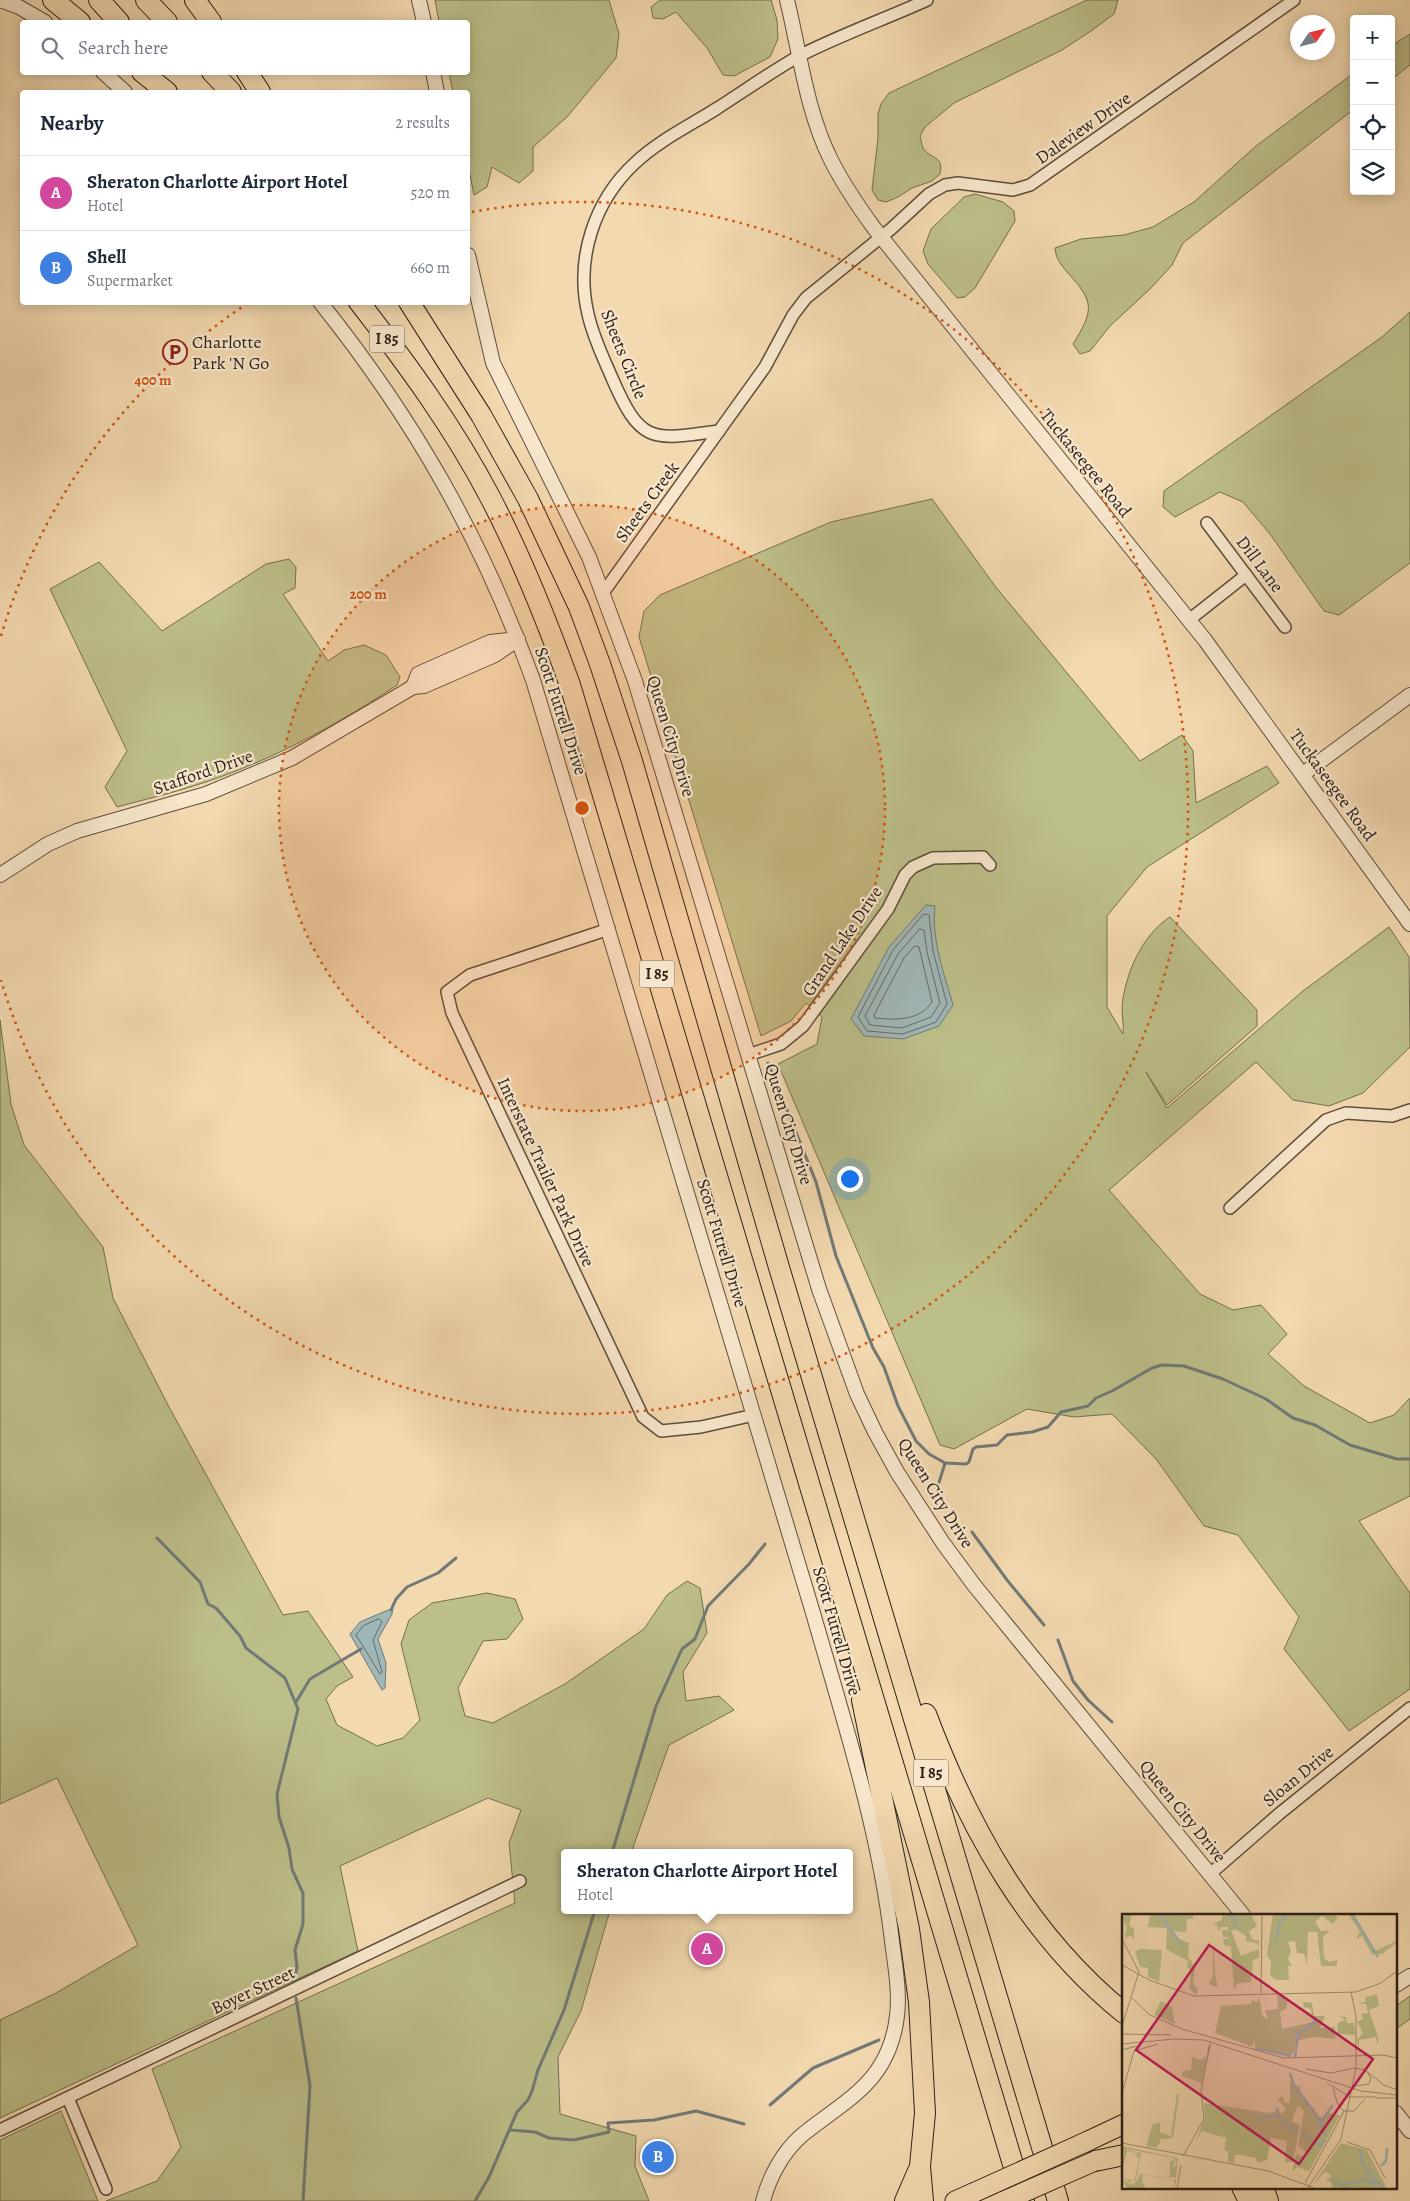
<!DOCTYPE html>
<html lang="en">
<head>
<meta charset="utf-8">
<style>
  :root { --surface:#fff; --page:#f6f6f7; --text:#1f2937; --muted:#747a83; --line:#e0e1e3; --accent:#8f2418 }
  body { margin:0; font-family:Alegreya,serif; background:var(--page); color:var(--text) }
  .controls { position:absolute; right:15px; top:15px; display:grid; overflow:hidden; border-radius:5px; box-shadow:0 2px 12px #0003 }
  .controls button { width:45px; height:45px; display:grid; place-items:center; padding:0; border:0; border-bottom:1px solid var(--line); background:var(--surface); color:var(--text); font:25px sans-serif }
  .compass { position:absolute; left:1290px; top:15px; width:45px; height:45px; border-radius:50%; background:var(--surface); box-shadow:0 2px 12px #0003; rotate:55deg }
  .you { position:absolute; left:849px; top:1178px; width:18px; height:18px; margin:-12px; border:4px solid #fff; border-radius:50%; background:#1a73e8; box-shadow:0 0 0 8px #1a73e833 }
  .badge { display:grid; place-items:center; width:32px; height:32px; border-radius:50%; background:var(--accent); color:#fff; font-size:16px; font-weight:700 }
  .pin { position:absolute; translate:-50% -50%; border:2px solid #fff; box-shadow:0 1px 5px #0006 }
  .popup { position:absolute; left:561px; top:1849px; width:292px; height:65px; box-sizing:border-box; display:grid; place-content:center; border-radius:5px; background:var(--surface); filter:drop-shadow(0 1px 4px #0005); font-size:16px; white-space:nowrap; color:var(--muted) }
  .popup b { font-size:19px; color:var(--text) }
  .popup::after { content:''; position:absolute; left:50%; top:100%; margin-left:-10px; border:10px solid transparent; border-top-color:var(--surface) }
  .list { margin:0; padding:0; list-style:none }
  h2 { display:flex; justify-content:space-between; align-items:center; height:65px; margin:0; padding:0 20px; font-size:21px }
  h2 small { font-size:16px; font-weight:400; color:var(--muted) }
  .list li { display:grid; grid-template-columns:32px 1fr auto; gap:15px; align-items:center; box-sizing:border-box; height:75px; padding:0 20px; border-top:1px solid var(--line) }
  .list b { display:block; font-size:19px; white-space:nowrap }
  .list p { margin:0; font-size:16px; white-space:nowrap; color:var(--muted) }
  .list em { font-size:16px; font-style:normal; color:var(--muted) }
  .icon { flex:none; width:28px; height:28px; fill:none; stroke:currentColor; stroke-width:2; stroke-linecap:round; stroke-linejoin:round }
  .map { position:relative; flex:none; width:1410px; height:2201px; overflow:hidden }
  .search { position:absolute; background:var(--surface); box-shadow:0 2px 12px #0003; left:20px; top:20px; width:450px; height:55px; display:flex; align-items:center; gap:12px; box-sizing:border-box; padding:0 18px; border-radius:5px; color:var(--muted); font-size:19px }
  .panel { position:absolute; background:var(--surface); box-shadow:0 2px 12px #0003; left:20px; top:90px; width:450px; height:215px; border-radius:5px }
  .map>svg:first-child { display:block }
  .green { fill:#bdbf8a; stroke:#746f50 }
  .water { fill:#a0b7b7; stroke:#717a77 }
  .lines { fill:none; stroke-linecap:round; stroke-linejoin:round }
  .shore { stroke:#666b67; stroke-width:1 }
  .stream { stroke:#717a77; stroke-width:3 }
  .minor-casing { stroke:#5d4e3d; stroke-width:14 }
  .tertiary-casing { stroke:#5d4e3d; stroke-width:16 }
  .trunk-casing { stroke:#2b1f17; stroke-width:21 }
  .motorway-casing { stroke:#2b1f17; stroke-width:22 }
  .minor { stroke:#f7e6cc; stroke-width:11 }
  .tertiary { stroke:#f7e6cc; stroke-width:14 }
  .trunk { stroke:#f3d9b0; stroke-width:19 }
  .motorway { stroke:#f3d9b0; stroke-width:20 }
  .trunk-bridge-casing { stroke:#2b1f17; stroke-width:21; stroke-linecap:butt }
  .trunk-bridge { stroke:#f3d9b0; stroke-width:19 }
  .ring { fill:none; stroke:#d5530d; stroke-width:2.5; stroke-dasharray:2.5 5 }
  .labels { text-anchor:middle; dominant-baseline:central; stroke-width:4.5; stroke-linejoin:round; paint-order:stroke }
  .shield { fill:#f7e6cc; stroke:#685b4d; stroke-width:1 }
  .shield-label { font-size:16px; font-weight:bold; fill:#2b1f17 }
  .street-label { font-size:18px; fill:#2b1f17; stroke:#f7e6cc }
  .poi-label { font-size:18px; fill:#2b1f17; stroke:#f7e6cc; text-anchor:start }
  .inset-river { fill:none; stroke:#a0b7b7; stroke-width:2.5 }
  .inset-road { fill:none; stroke:#a38f73; stroke-width:1 }
  .view { fill:#c2185b; fill-opacity:0.15; stroke:#c2185b; stroke-width:2.5 }
  .inset-edge { fill:none; stroke:#2b1f17; stroke-width:2.5 }
  .centre { fill:#d5530d; stroke:#f7e6cc; stroke-width:2.5 }
  .ring-label { font-size:15px; text-anchor:middle; font-weight:bold; fill:#d5530d; stroke:#f7e6cc; stroke-width:4.5; stroke-linejoin:round; paint-order:stroke }
</style>
</head>
<body>
<div class="map">
<svg width="1410" height="2201" viewBox="0 0 1410 2201">
  <rect width="100%" height="100%" fill="#f3d9b0"/>
  <filter id="stains"><feTurbulence type="fractalNoise" baseFrequency=".004" numOctaves="4"/><feColorMatrix values="0 0 0 0 .2 0 0 0 0 .09 0 0 0 0 .02 0 0 0 .5 -.17"/></filter>
  <radialGradient id="worn" r=".72"><stop offset=".6" stop-color="#630" stop-opacity="0"/><stop offset="1" stop-color="#630" stop-opacity=".3"/></radialGradient>
  <!-- green -->
  <g class="green">
    <path d="M435,0H609L619,34L616,58L567,117L533,147V171L519,183L492,167L487,187L474,195L468,165V92H453L449,73L468,72V22H439Z"/>
    <path d="M660,0H771L777,20L778,39L770,57L734,76L723,75L707,48L676,12L663,19L653,18L651,7Z"/>
    <path d="M1087,0H1118L1114,14L1091,31L1062,50L954,103L925,127L920,136C921,140 922,145 923,148C931,160 944,155 940,174L932,181L912,188L898,197L886,202L878,200L872,190L878,138V114L881,104L889,93Z"/>
    <path d="M1410,34V65L1391,80V46Z"/>
    <path d="M1354,73V109L1183,243L1172,265L1151,288L1110,326L1090,351L1080,354L1073,344C1094,310 1095,302 1067,272C1060,263 1056,259 1055,248L1081,239L1124,235L1153,227L1194,202L1256,146Z"/>
    <path d="M975,194L1003,202L1014,211L1015,221L975,288L965,297L957,298L928,264L923,251L931,229L964,197Z"/>
    <path d="M1410,312V563L1339,615L1324,611L1270,534L1243,502L1220,492L1175,517L1163,507L1164,491L1382,337Z"/>
    <path d="M932,499L995,586L1140,761L1182,735L1193,751L1196,803L1267,766L1279,783L1147,867L1107,916V1007L1123,1034C1124,1026 1122,1016 1122,1007C1125,974 1142,935 1170,917L1257,1010V1026L1167,1105L1146,1072L1167,1108L1303,991L1389,927L1409,957L1410,1047L1363,1093L1329,1106L1293,1100L1256,1062L1109,1190L1200,1294L1233,1310L1261,1305L1287,1334L1268,1354L1304,1386L1370,1423L1394,1415L1410,1398V1496L1359,1521L1410,1593V1689L1349,1731L1284,1649L1299,1617L1238,1535L1204,1526L1156,1459L1112,1414L1074,1417L1027,1409L954,1449L940,1445L778,1064L817,1044L822,1017L806,1003L791,1021L761,1036L639,637L644,611L660,595L831,522Z"/>
    <path d="M289,559L296,567L295,588L283,594L328,661L344,650L364,645L386,655L400,677L397,685C337,725 274,759 206,782C177,792 146,799 117,807L105,787L127,751L50,589L99,562L162,631L266,564Z"/>
    <path d="M0,1020L11,1104L24,1145L103,1247L113,1298L169,1407L283,1615L308,1611L353,1677L337,1686L326,1699L337,1725L377,1746L403,1738L420,1720L401,1644L409,1620L432,1603L487,1593L515,1599L523,1619L507,1639L483,1641L458,1688L465,1716L493,1723L565,1684L644,1629L667,1595L687,1581L700,1588L707,1633L683,1672L686,1701L719,1696L734,1710L669,1745L631,1853H564V1910H610L581,2011L558,2057L560,2114L636,2136L635,2166L649,2201H106L157,2181L181,2147L152,2069L515,1903L509,1843L521,1810L488,1798L340,1866L358,1951L0,2118V2020L56,1993L138,1945L57,1778L0,1804Z"/>
    <path d="M1410,1996V2019L1396,2029V2006Z"/>
    <path d="M61,2111L98,2201H0V2140Z"/>
  </g>
  <!-- water -->
  <g class="water">
    <path d="M926,905L935,906C931,939 944,973 953,1005L939,1026L903,1039L864,1036L851,1019L889,947Z"/>
    <path d="M393,1608L392,1614L378,1639L386,1663L385,1688L382,1690L350,1634L360,1622Z"/>
  </g>
  <g class="lines">
    <!-- shore -->
    <g class="shore">
      <path d="M924,914L929,915L933,951L947,1004L936,1022L903,1034L867,1031L858,1017L893,950Z"/>
      <path d="M920,929L924,930L927,952L940,1003L931,1017L902,1028L870,1025L865,1016L898,954Z"/>
      <path d="M915,946L919,947L932,1002C920,1021 895,1020 875,1018L874,1015L904,958Z"/>
      <path d="M379,1619L382,1622L373,1640L382,1672L380,1674L356,1635L363,1626Z"/>
    </g>
    <!-- stream -->
    <g class="stream">
      <path d="M768,1063L816,1182L836,1256L873,1348L884,1367L898,1406L916,1441L929,1454L945,1463L966,1464L969,1462L973,1449L976,1447L997,1445L1007,1435L1032,1432L1048,1427L1061,1412L1088,1406L1096,1398L1112,1391L1152,1368L1162,1365L1184,1366L1223,1379L1266,1399L1293,1418L1315,1425L1350,1445L1397,1459H1410"/>
      <path d="M937,1489L945,1463"/>
      <path d="M972,1532L1007,1580L1044,1625"/>
      <path d="M157,1538L200,1582L208,1604L216,1608L240,1636L246,1648L285,1678L298,1709L277,1794L279,1817L289,1848L292,1869L303,1893V1924L295,1950L297,1967L294,1981"/>
      <path d="M391,1610L396,1599L407,1587L438,1573L456,1558"/>
      <path d="M1058,1640L1073,1681L1088,1700L1112,1722"/>
      <path d="M296,1702L310,1679L361,1649"/>
      <path d="M612,1853L656,1706L682,1649L695,1639L708,1606L749,1564L765,1544"/>
      <path d="M296,1998L310,2086L303,2201"/>
      <path d="M770,2105L813,2068L879,2040"/>
      <path d="M510,2130L535,2132L549,2138L574,2140L609,2132L608,2123L654,2120L696,2111L744,2124"/>
      <path d="M475,2201L489,2177L517,2112L528,2100L532,2091L538,2070L564,2010L595,1910"/>
    </g>
    <defs>
      <g id="minor">
        <path d="M927,0C885,19 840,35 799,56C771,72 744,91 716,109C689,126 658,141 635,163C594,201 575,259 588,314C593,337 603,357 612,378C641,445 652,440 719,431L765,367L793,315L806,298L891,229L929,194L945,185L958,183L1013,190L1030,185L1294,0"/>
        <path d="M1207,523L1285,627"/>
        <path d="M603,593L719,431"/>
        <path d="M1189,620L1246,575"/>
        <path d="M609,929L470,975L447,992L452,1013L643,1417L661,1431L701,1427L754,1415"/>
        <path d="M748,1055L781,1044L803,1026L888,909L905,875L913,867L933,858L983,857L990,865"/>
        <path d="M1230,1208L1326,1120L1346,1113L1392,1116L1410,1110"/>
        <path d="M1210,1874L1279,1814L1410,1708"/>
        <path d="M68,2098L106,2189"/>
        <path d="M0,2130L520,1881"/>
      </g>
      <g id="tertiary">
        <path d="M0,0L19,7L45,22"/>
        <path d="M419,0L424,22"/>
        <path d="M787,0C800,53 806,110 831,160C843,184 858,206 874,228L1205,640L1410,924"/>
        <path d="M103,72L125,92"/>
        <path d="M433,72L437,92"/>
        <path d="M468,255L493,363L589,557L635,681L819,1289L857,1394L875,1432L897,1472L943,1543L974,1585L1243,1915"/>
        <path d="M320,302C415,421 481,537 533,680L813,1613C844,1721 879,1829 892,1941C895,1965 900,1992 897,2016C895,2033 890,2049 882,2063C864,2095 828,2113 801,2136C782,2153 769,2178 763,2201"/>
        <path d="M518,639L495,655L424,686L413,687L418,674L490,642Z"/>
        <path d="M1303,774L1410,695"/>
        <path d="M0,875L48,844L77,831L206,794L292,758L413,687"/>
        <path d="M1396,1985L1410,1976"/>
        <path d="M1396,2113L1410,2131"/>
      </g>
      <g id="trunk">
        <path d="M1088,2141L1124,2124"/>
        <path d="M955,2201L973,2193"/>
      </g>
      <g id="motorway">
        <path d="M53,0L80,22"/>
        <path d="M99,0L119,22"/>
        <path d="M146,0L167,22"/>
        <path d="M195,0L211,22"/>
        <path d="M142,72L167,92"/>
        <path d="M212,72L231,92"/>
        <path d="M247,72L260,92"/>
        <path d="M359,302C407,364 454,428 490,497C522,558 547,621 570,685L1024,2201"/>
        <path d="M409,302L481,415L528,499L579,607L600,664L632,761L778,1264L1058,2201"/>
        <path d="M862,1700L909,1929L919,2002L925,2113L920,2166L923,2201"/>
        <path d="M926,1714C969,1828 1028,1935 1124,2013"/>
        <path d="M1095,2161L1124,2155"/>
        <path d="M1242,2187L1249,2201"/>
        <path d="M1263,2187L1268,2201"/>
        <path d="M905,2201L918,2171"/>
      </g>
    </defs>
    <!-- minor casing -->
    <use href="#minor" class="minor-casing"/>
    <!-- tertiary casing -->
    <use href="#tertiary" class="tertiary-casing"/>
    <!-- trunk casing -->
    <use href="#trunk" class="trunk-casing"/>
    <!-- motorway casing -->
    <use href="#motorway" class="motorway-casing"/>
    <!-- minor -->
    <use href="#minor" class="minor"/>
    <!-- tertiary -->
    <use href="#tertiary" class="tertiary"/>
    <!-- trunk -->
    <use href="#trunk" class="trunk"/>
    <!-- motorway -->
    <use href="#motorway" class="motorway"/>
    <defs>
      <g id="trunk-bridge">
        <path d="M973,2193L1088,2141"/>
        <path d="M1004,2201L1095,2161"/>
      </g>
    </defs>
    <!-- trunk-bridge casing -->
    <use href="#trunk-bridge" class="trunk-bridge-casing"/>
    <!-- trunk-bridge -->
    <use href="#trunk-bridge" class="trunk-bridge"/>
  </g>
  <!-- distance rings -->
  <circle cx="582" cy="808" r="303" fill="#d5530d" fill-opacity=".12"/>
  <g class="ring">
    <circle cx="582" cy="808" r="303"/>
    <path d="M1 636A606 606 0 0 1 248 303M472 212A606 606 0 1 1 1 980"/>
  </g>
  <!-- icons -->
  <defs>
    <symbol id="parking-ring" viewBox="-11 -11 22 22"><circle r="9.5" fill="#f7e6cc" stroke="#8f2418" stroke-width="1.5"/><path d="M-3.5-5.5H1a3.5 3.5 0 0 1 0 7H-1V5.5H-3.5ZM-1-3.4V-.6H.8a1.4 1.4 0 0 0 0-2.8Z" fill="#8f2418"/></symbol>
  </defs>
  <g fill-rule="evenodd">
    <use href="#parking-ring" x="161" y="338" width="28" height="28"/>
  </g>
  <g class="labels">
    <!-- shield labels -->
    <g class="shield">
      <rect x="369.5" y="325.5" width="35" height="27" rx="4"/>
      <rect x="639.5" y="960.5" width="35" height="27" rx="4"/>
      <rect x="913.5" y="1759.5" width="35" height="27" rx="4"/>
    </g>
    <g class="shield-label">
      <text x="387" y="339">I 85</text>
      <text x="657" y="974">I 85</text>
      <text x="931" y="1773">I 85</text>
    </g>
    <!-- street labels -->
    <g class="street-label">
      <text transform="translate(1083 128) rotate(-35)">Daleview Drive</text>
      <text transform="translate(624 354) rotate(68)">Sheets Circle</text>
      <text transform="translate(1086 463) rotate(51)">Tuckaseegee Road</text>
      <text transform="translate(647 502) rotate(-54)">Sheets Creek</text>
      <text transform="translate(1260 564) rotate(53)">Dill Lane</text>
      <text transform="translate(561 711) rotate(72)">Scott Futrell Drive</text>
      <text transform="translate(671 736) rotate(73)">Queen City Drive</text>
      <text transform="translate(203 772) rotate(-19)">Stafford Drive</text>
      <text transform="translate(1333 785) rotate(54)">Tuckaseegee Road</text>
      <text transform="translate(842 941) rotate(-56)">Grand Lake Drive</text>
      <text transform="translate(789 1124) rotate(73)">Queen City Drive</text>
      <text transform="translate(546 1172) rotate(65)">Interstate Trailer Park Drive</text>
      <text transform="translate(722 1243) rotate(73)">Scott Futrell Drive</text>
      <text transform="translate(936 1493) rotate(58)">Queen City Drive</text>
      <text transform="translate(837 1631) rotate(74)">Scott Futrell Drive</text>
      <text transform="translate(1298 1776) rotate(-39)">Sloan Drive</text>
      <text transform="translate(1183 1811) rotate(51)">Queen City Drive</text>
      <text transform="translate(253 1990) rotate(-25)">Boyer Street</text>
    </g>
    <!-- poi labels -->
    <g class="poi-label">
      <text x="192" y="342">Charlotte<tspan x="192" dy="21">Park 'N Go</tspan></text>
    </g>
  </g>
  <!-- overview -->
  <g transform="translate(1122 1914)">
    <rect width="275" height="275" fill="#f3d9b0"/>
    <path d="M5,0H10L7,11L12,15V26L9,21L4,24L3,21L5,14L0,4ZM28,0H71V5H65L64,18L52,17L57,25L67,29L66,43L73,53L71,70L76,75L74,81L67,74L70,55L65,54L66,47L44,35L45,14L26,13ZM100,0H129L135,12L127,17L130,25L137,27V33L135,29L124,27V22L115,16H109L119,42L137,35V44L131,46L129,68L116,69L112,75L109,33L102,31L101,26L107,23H101L100,16H106V13H100L96,17L95,11L90,10L100,6ZM151,0H211L216,3L211,10L200,2L193,8L199,17H207L201,23L202,44L207,48L215,46V52H199L195,18H186L185,51L182,40L175,39L173,27L166,28L169,37L166,45L170,52H166L167,66H153L148,61L149,47L145,41ZM226,0H232L253,37L274,27L273,30L260,40H250L240,22L234,25L238,17ZM91,26L93,60L96,74L87,70L91,62ZM18,35L40,36L37,68L26,63V54L18,53L13,38ZM255,80L257,92L247,96L257,126L255,130L254,123L237,126V138L235,126L241,119L235,108L241,105L239,100L246,99L244,90L234,89L243,88L244,83ZM137,81L140,101L146,106L143,96L156,95L155,81L165,85V94L158,98L160,115L191,108L189,95L182,93L181,88L190,89L192,102H203L198,114L213,113V125L193,123L177,126L170,141L133,133L132,127L130,133L93,119L99,92L129,90L130,86L136,88ZM39,87L50,93L53,110L32,101ZM218,102L224,103L225,109H232L233,121L215,120L216,109L223,106ZM85,141L80,169L60,162L61,157L69,156L70,143L80,146ZM168,166L176,173L179,170L178,177L196,201L200,204L206,199L218,201L187,257L175,253L170,258L174,241L183,243L184,238L176,232L182,197L176,191L170,207L178,211L171,248H163L165,227L149,224L145,246L136,249L134,244L120,241H113L112,249L106,248V238L102,236L104,224L80,217L74,227L83,203L82,189L148,199L157,197L160,200L164,194L156,187L160,181L163,189H168ZM55,179L57,181L51,224L39,225L35,234L24,232L31,210L38,209V218L49,222ZM219,229L245,236L265,275H210L208,260L203,258L191,271ZM0,232L56,244L54,264L49,263L50,256L49,263L43,262H48V247L52,246L45,244L53,247L50,255L55,249L52,244L5,235L3,236H5L19,239L13,270L18,260L54,266V274L52,266L21,261L20,267L24,274L6,275L0,265L9,271H11H10L5,266L0,264L10,266L8,269L12,270L17,244L13,241L18,240L5,237L0,258L3,238L0,249Z" fill="#bdbf8a"/>
    <path class="inset-river" d="M38,0L60,32M106,0L114,6L113,14M230,0L256,43M154,28L157,11L163,0M133,134L169,142M173,143L176,120L196,106M168,159L172,171L197,205L204,222M155,194L156,202L161,208L176,217M136,204L155,202M199,208L211,191M178,218L199,232L203,226M238,235L241,250L253,267M259,252L264,247L265,234M205,265L220,271L243,266L252,270L255,267L262,275"/>
    <path class="inset-road" d="M0,25L17,58L0,112M0,51L27,66L72,82L234,78L259,69L275,57M229,78L234,102V154M139,79L140,0M10,84L28,101L60,115L162,144L261,141L275,144M0,120L49,121M0,130L52,125L82,126L239,177L275,181M88,130V133L86,141V136ZM0,136L15,132M184,155L209,159L232,154L243,156L262,171L275,176M205,169L228,183H254M233,172L247,170L249,164L245,158M211,174L216,191L222,197H232L243,185M0,179L12,137L36,130M254,184H275M225,228L248,236L263,264M0,229L146,257L195,275M61,242L82,205L79,176L86,141M183,269L222,197M55,275L59,251M185,275L219,225L234,154"/>
    <path class="view" d="M87,31L251,145L177,250L14,136Z"/>
    <rect width="275" height="275" class="inset-edge"/>
  </g>
  <circle cx="582" cy="808" r="8" class="centre"/>
  <g class="ring-label">
    <text x="153" y="385">400 m</text>
    <text x="368" y="599">200 m</text>
  </g>
  <rect width="100%" height="100%" filter="url(#stains)"/>
  <rect width="100%" height="100%" fill="url(#worn)"/>
</svg>
<div class="controls">
<button>+</button>
<button>−</button>
<button><svg class="icon" aria-label="locate" viewBox="0 0 24 24"><circle cx="12" cy="12" r="6"/><path d="M12 2v4M12 18v4M2 12h4M18 12h4"/></svg></button>
<button><svg class="icon" aria-label="layers" viewBox="0 0 24 24"><path d="M12 4l9 5-9 5-9-5zM3 14l9 5 9-5"/></svg></button>
</div>
<svg class="compass" viewBox="-18 -18 36 36"><path d="M0-13l5 13h-10z" fill="#e53935"/><path d="M0 13l5-13h-10z" fill="#747a83"/></svg>
<div class="you"></div>
<div class="pin badge" style="left:707px;top:1949px;background:#d1479c">A</div>
<div class="popup"><b>Sheraton Charlotte Airport Hotel</b>Hotel</div>
<div class="pin badge" style="left:658px;top:2157px;background:#3f7fe0">B</div>
<div class="search"><svg class="icon" aria-label="search" viewBox="0 0 24 24"><circle cx="10" cy="10" r="6"/><path d="M15 15l6 6"/></svg>Search here</div>
<section class="panel">
<h2>Nearby<small>2 results</small></h2>
<ul class="list">
<li><span class="badge" style="background:#d1479c">A</span><div><b>Sheraton Charlotte Airport Hotel</b><p>Hotel</p></div><em>520 m</em></li>
<li><span class="badge" style="background:#3f7fe0">B</span><div><b>Shell</b><p>Supermarket</p></div><em>660 m</em></li>
</ul>
</section>
</div>
</body>
</html>
